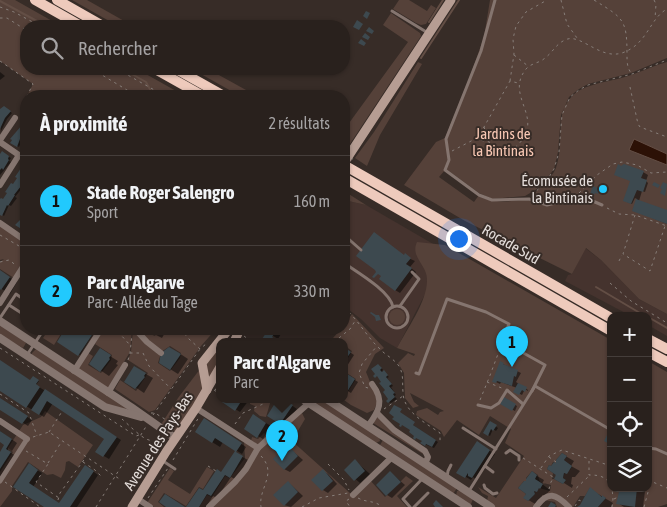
<!DOCTYPE html>
<html lang="fr">
<head>
<meta charset="utf-8">
<style>
  :root { --surface:#29211d; --page:#312926; --text:#f1f3f6; --muted:#a5a3a4; --line:#453e3b; --accent:#21c9fd }
  body { margin:0; font-family:"Asap Condensed",sans-serif; background:var(--page); color:var(--text) }
  .controls { position:absolute; right:15px; bottom:15px; display:grid; overflow:hidden; border-radius:10px; box-shadow:0 1px 4px #0004 }
  .controls button { width:45px; height:45px; display:grid; place-items:center; padding:0; border:0; border-bottom:1px solid var(--line); background:var(--surface); color:var(--text); font:25px sans-serif }
  .you { position:absolute; left:458px; top:238px; width:18px; height:18px; margin:-12px; border:4px solid #fff; border-radius:50%; background:#1a73e8; box-shadow:0 0 0 8px #1a73e833 }
  .badge { display:grid; place-items:center; width:32px; height:32px; border-radius:50%; background:var(--accent); color:#111; font-size:16px; font-weight:700 }
  .pin { position:absolute; translate:-50% -41px; filter:drop-shadow(0 1px 2px #0008) }
  .pin::after { content:''; position:absolute; top:26px; width:18px; height:15px; background:inherit; clip-path:polygon(0 0,100% 0,50% 100%) }
  .popup { position:absolute; left:216px; top:338px; width:132px; height:65px; box-sizing:border-box; display:grid; place-content:center; border-radius:10px; background:var(--surface); filter:drop-shadow(0 1px 4px #0005); font-size:16px; white-space:nowrap; color:var(--muted) }
  .popup b { font-size:19px; color:var(--text) }
  .popup::after { content:''; position:absolute; left:50%; top:100%; margin-left:-10px; border:10px solid transparent; border-top-color:var(--surface) }
  .list { margin:0; padding:0; list-style:none }
  h2 { display:flex; justify-content:space-between; align-items:center; height:65px; margin:0; padding:0 20px; font-size:21px }
  h2 small { font-size:16px; font-weight:400; color:var(--muted) }
  .list li { display:grid; grid-template-columns:32px 1fr auto; gap:15px; align-items:center; box-sizing:border-box; height:90px; padding:0 20px; border-top:1px solid var(--line) }
  .list b { display:block; font-size:19px; white-space:nowrap }
  .list p { margin:0; font-size:16px; white-space:nowrap; color:var(--muted) }
  .list em { font-size:16px; font-style:normal; color:var(--muted) }
  .icon { flex:none; width:28px; height:28px; fill:none; stroke:currentColor; stroke-width:2; stroke-linecap:round; stroke-linejoin:round }
  .map { position:relative; flex:none; width:667px; height:507px; overflow:hidden }
  .search { position:absolute; background:var(--surface); box-shadow:0 1px 4px #0004; left:20px; top:20px; width:330px; height:55px; display:flex; align-items:center; gap:12px; box-sizing:border-box; padding:0 18px; border-radius:20px; color:var(--muted); font-size:19px }
  .panel { position:absolute; background:var(--surface); box-shadow:0 1px 4px #0004; left:20px; top:90px; width:330px; height:245px; border-radius:20px }
  .map>svg:first-child { display:block }
  .built { fill:#45332e }
  .green { fill:#554139; fill-rule:evenodd }
  .water { fill:#2c1106; stroke:#634e45 }
  .shadow { fill:#0007 }
  .lines { fill:none; stroke-linecap:round; stroke-linejoin:round }
  .stream { stroke:#634e45; stroke-width:2 }
  .building { fill:#3d494f }
  .path { stroke:#877e79; stroke-width:1; stroke-dasharray:2.5 4; stroke-linecap:butt }
  .service { stroke:#85756f; stroke-width:3 }
  .pedestrian { stroke:#85756f; stroke-width:5 }
  .minor { stroke:#85756f; stroke-width:6 }
  .tertiary { stroke:#85756f; stroke-width:8 }
  .secondary { stroke:#b69d93; stroke-width:9 }
  .trunk { stroke:#eecabc; stroke-width:10 }
  .path-bridge { stroke:#877e79; stroke-width:1; stroke-dasharray:2.5 4; stroke-linecap:butt }
  .poi-dot { fill:#21c9fd; stroke:#372c27; stroke-width:2 }
  .labels { text-anchor:middle; dominant-baseline:central; stroke-width:4; stroke-linejoin:round; paint-order:stroke }
  .park-label { font-size:15px; fill:#f9c8b4; stroke:#372c27 }
  .poi-label { font-size:15px; fill:#e3dcd9; stroke:#372c27; text-anchor:end }
  .street-label { font-size:15px; fill:#e3dcd9; stroke:#372c27 }
</style>
</head>
<body>
<div class="map">
<svg width="667" height="507" viewBox="0 0 667 507">
  <rect width="100%" height="100%" fill="#372c27"/>
  <!-- built -->
  <g class="built">
    <path d="M344,200L366,205L447,252L397,348L380,338L361,319L344,306Z"/>
    <path d="M585,248L601,260L639,299L667,314V336L648,325V316H631L565,281L568,275L572,274Z"/>
  </g>
  <!-- green -->
  <g class="green">
    <path d="M0,0H15L61,26H26V69H137L185,96H27L33,84L0,61Z"/>
    <path d="M72,0H87L133,26H118Z"/>
    <path d="M399,0H409L427,11L431,5L436,8L426,24L421,25L416,23L393,9Z"/>
    <path d="M490,0H667V58L631,73L588,84L579,89L569,97L561,115L558,152L554,169L545,181L537,189L525,196L492,199L479,193L446,169L439,177L474,202L479,195C494,206 513,199 531,201C535,188 551,181 556,168C562,150 559,132 562,115C564,105 571,95 580,90C595,82 615,81 631,75C643,71 655,65 667,62V314L639,299L601,260L586,248L572,274L465,221L404,185L436,142L445,138L469,79L484,37Z"/>
    <path d="M391,13L420,33L421,36L344,153V130L408,42L383,25Z"/>
    <path d="M418,62L422,64L380,135L367,166L355,158L374,132Z"/>
    <path d="M192,69H208L257,96H240Z"/>
    <path d="M344,191L366,205L344,200Z"/>
    <path d="M0,226L26,242V269H20L14,278L0,269V262L4,259L0,260Z"/>
    <path d="M417,242L445,245L611,340V488H648V361L667,372V504L658,507H598L606,498L602,497L590,488L585,496H580L573,507H557L555,502L544,500L538,507H495L487,501L488,496L482,493L478,487L496,498L524,456L505,443L511,429L490,416L479,435L457,420L444,437L441,431L416,415L417,411L427,408L438,415L440,412L444,411L410,393L414,402L419,406L413,408L405,398L404,373L398,363L408,353L414,356L415,354L397,348C407,329 428,300 427,279C427,265 410,257 417,242ZM562,453L567,456L564,460L572,466L570,470L565,472L563,478L566,480L563,484L554,479H552L553,473L547,469L549,465L551,466L553,462L556,463V460ZM532,471L538,475C540,487 544,482 551,485L550,491L539,488L534,491L535,494L528,501L524,498L526,494L518,488L524,481H526V478Z"/>
    <circle cx="397" cy="317" r="8"/>
    <path d="M352,314L384,348L375,354L366,372L378,401L374,410L367,413L351,405L344,400L345,392L347,393L356,379L345,372V363L352,351L345,346L344,342H339L333,338L341,329H344V325Z"/>
    <path d="M0,325L24,341L26,343L23,348L0,335Z"/>
    <path d="M49,329H64L54,345L43,338Z"/>
    <path d="M103,329H132L130,352L107,390L77,370L88,353L93,356L88,365L101,373L111,360L112,355L95,344Z"/>
    <path d="M133,329L161,353L158,363L170,371L180,358L181,353L170,346L161,352L140,332L142,331L155,336L159,329H216L201,346L155,410L149,412L115,389L120,380L136,391L148,373L128,360L131,352Z"/>
    <path d="M218,347L219,348V360L201,394L176,432L164,428L162,423L178,398L216,348Z"/>
    <path d="M36,349L134,412L107,405L32,355V353Z"/>
    <path d="M250,400H271L266,417L260,416L254,411L255,406L250,404Z"/>
    <path d="M309,400H324L379,436L380,441L376,443Z"/>
    <path d="M45,411L93,445L78,467L69,461L66,462L65,470L61,478L53,474L47,475L28,462L12,486V491L0,507V472L13,452L8,448L23,425L41,417Z"/>
    <path d="M302,413L305,419L292,441L350,493L356,495L370,480L385,497L406,476L413,481L397,496L407,507H199L207,495L212,497L225,476L230,478L245,458L244,443L251,441L252,437L258,439L264,433L272,437Z"/>
    <path d="M376,418H379L424,452L423,454L373,423Z"/>
    <path d="M383,440L457,488L453,494L380,445Z"/>
    <path d="M207,467L214,471L203,489L199,487L186,506L164,493L158,502L164,507H154L147,503L170,468L174,471L168,480L190,494Z"/>
    <path d="M461,490L473,499L471,504H469L456,496L457,491Z"/>
  </g>
  <!-- water -->
  <path class="water" d="M634,139L667,154V165L629,150Z"/>
  <!-- shadow -->
  <g class="shadow">
    <path d="M0,72L5,76L0,80Z"/>
    <path d="M5,108L12,113L7,119L1,131L0,112Z"/>
    <path d="M23,121L26,122V137L22,140L19,147L11,142L23,125Z"/>
    <path d="M2,153L11,158L9,161L11,162L0,175V156Z"/>
    <path d="M25,168L26,183L15,197L17,198L11,206L9,205L4,216L0,213V202L3,201L14,186L19,174Z"/>
    <path d="M643,172L648,175L646,181L648,183L645,192L642,191L639,201L667,212V224L633,210L637,199L635,198L632,204L627,202Z"/>
    <path d="M404,256L415,261L410,267L416,272L400,293L395,290Z"/>
    <path d="M0,272L17,282L10,294L0,288Z"/>
    <path d="M67,329H96L80,355L59,341Z"/>
    <path d="M144,329H167L162,338Z"/>
    <path d="M265,329H284L278,339L264,330Z"/>
    <path d="M344,348L354,355L347,366L344,365Z"/>
    <path d="M100,350L118,361L116,364L118,365L109,376L91,364Z"/>
    <path d="M179,353L188,359L178,374L170,369Z"/>
    <path d="M0,362L31,381L34,378L39,381L36,385L121,440L109,459L97,452L106,439L53,403L44,417L0,390Z"/>
    <path d="M501,363L521,373L516,382L528,390V391L525,389L522,395L514,391L517,388L501,382L500,384L494,381Z"/>
    <path d="M379,365L383,370L382,371L389,377L387,378L393,386L391,387L396,395L394,396L397,399L391,403L389,402L390,399L383,382Z"/>
    <path d="M135,368L153,378L144,393L126,381Z"/>
    <path d="M344,373L358,382L351,393L344,389Z"/>
    <path d="M0,399L32,420L28,426L0,408Z"/>
    <path d="M505,399L517,406L515,411L502,404Z"/>
    <path d="M225,400H249L240,412L224,402Z"/>
    <path d="M279,400H284L297,409L285,426L269,416Z"/>
    <path d="M399,413L413,425L438,442L434,448L422,443L423,441L412,429Z"/>
    <path d="M254,416L271,426L263,439L246,429Z"/>
    <path d="M491,423L498,428L496,431L493,429L490,436L485,433Z"/>
    <path d="M212,424L246,447L242,454L223,442L220,447L212,442Z"/>
    <path d="M0,431L17,443L12,451L8,448V451L16,456L2,477L0,476V454L6,445L0,441Z"/>
    <path d="M482,446L495,454L477,480L473,477L471,480L458,472Z"/>
    <path d="M288,447L303,460L290,472L284,469Z"/>
    <path d="M235,453L248,460L235,479L231,477L217,498L213,496L206,507H188L222,473Z"/>
    <path d="M562,454L574,461L571,466L580,471L575,477H572L571,484L573,485L572,488L556,478L558,475L552,467L557,464Z"/>
    <path d="M355,461L370,474L360,483L345,470Z"/>
    <path d="M29,465L42,473L33,487L60,505L90,469L98,475L77,507H46L15,486Z"/>
    <path d="M323,471L328,474L337,484L328,493L323,490Z"/>
    <path d="M391,473L405,485L392,498L387,495Z"/>
    <path d="M532,473L544,480L542,484L550,490L545,496L542,495L543,499L537,505L525,498Z"/>
    <path d="M288,482L303,496L291,507L284,505Z"/>
    <path d="M620,488L647,490L645,491L643,507H624L618,503Z"/>
    <path d="M598,494L613,503L611,507H578Z"/>
  </g>
  <g class="lines">
    <!-- stream -->
    <g class="stream">
      <path d="M0,1L46,26"/>
      <path d="M429,22L443,0"/>
      <path d="M421,58L459,0"/>
      <path d="M123,69L146,82L152,93L161,96"/>
      <path d="M596,287L645,316"/>
      <path d="M648,317L667,328"/>
    </g>
  </g>
  <!-- building -->
  <g class="building">
    <path d="M366,11L370,13L367,19L363,16Z"/>
    <path d="M357,20L363,24L359,30L353,27Z"/>
    <path d="M369,27L374,31L372,34L366,31Z"/>
    <path d="M365,33L370,37L368,40L362,37Z"/>
    <path d="M361,39L366,43L364,46L358,43Z"/>
    <path d="M4,106L11,111L5,118L0,129V109Z"/>
    <path d="M23,119L26,121V133L20,139L17,147L10,143L12,140L10,139L22,125L20,123Z"/>
    <path d="M2,151L9,156L8,159L9,160L3,170L2,168L0,170V154Z"/>
    <path d="M618,164L621,166L624,164L644,171L641,178L647,180L643,192L637,190L631,204L623,201L630,181L614,175Z"/>
    <path d="M25,166L26,167V176L24,180L25,181L14,195H15L8,206L7,205L2,216L0,215V199L1,198L3,199L7,193L5,192L11,183L13,184L17,178L15,177L21,168L23,169Z"/>
    <path d="M654,182L660,185L658,188L652,185Z"/>
    <path d="M663,182L667,184L665,196L660,193L662,189L660,188Z"/>
    <path d="M593,186L600,189L598,194L595,193L594,195L590,194Z"/>
    <path d="M636,199L667,210V224L632,211Z"/>
    <path d="M26,209V228L25,227L23,230L15,225L24,216L22,215Z"/>
    <path d="M374,232L404,255L405,253L411,258L406,264L412,268L395,291L379,279L381,276L378,274L374,278L372,277L376,272L375,270L356,256Z"/>
    <path d="M0,270L10,277L1,290L0,289Z"/>
    <path d="M26,276V288L21,284Z"/>
    <path d="M371,312L376,315H379L381,320L376,321L375,317L370,313Z"/>
    <path d="M65,329H96L78,356L57,342Z"/>
    <path d="M144,329H158L154,335L143,331Z"/>
    <path d="M264,329H277L272,337L280,342H260L266,333L263,330Z"/>
    <path d="M169,347L181,354L170,370L159,363L161,353Z"/>
    <path d="M344,347L351,352L344,362Z"/>
    <path d="M100,348L111,355L109,358L110,359L100,372L89,364Z"/>
    <path d="M0,360L30,380L33,376L39,380L36,384L40,387L26,408L0,391Z"/>
    <path d="M500,361L504,363L503,364L518,370L516,377L514,376L512,386L497,381L496,383L492,382Z"/>
    <path d="M378,364L382,368L380,370L382,372L384,370L388,375L386,377L392,384L389,386L395,393L393,394L395,397L388,403L386,401L388,399L383,392L385,390L379,383L381,382L377,376L375,378L373,376L375,374L371,369Z"/>
    <path d="M134,366L146,373L144,376L145,377L135,389L124,382Z"/>
    <path d="M344,372L355,379L347,392L344,391Z"/>
    <path d="M518,383L527,387L525,392L522,390L519,395L513,392Z"/>
    <path d="M45,389L117,437L103,457L95,452L104,439L47,401L39,415L31,410Z"/>
    <path d="M504,397L516,404L512,411L500,404Z"/>
    <path d="M0,398L28,416L22,424L0,410Z"/>
    <path d="M223,400H242L235,411L222,402Z"/>
    <path d="M277,400H285L293,405L280,424L267,416Z"/>
    <path d="M394,405L402,409L400,412L415,422L413,425L436,440L432,447L426,444L425,446L420,443L422,441L416,438L415,440L413,438L414,436L409,432L410,430L402,425L401,427L399,426L400,424L392,419L394,417L389,413Z"/>
    <path d="M253,414L266,423L257,438L244,429Z"/>
    <path d="M204,418L242,443L236,452L243,456L230,478L225,475L211,496L207,494L199,507H186L199,488L203,490L217,469L221,472L235,451L215,438L212,443L195,432Z"/>
    <path d="M490,421L497,425L493,431L491,429L488,436L483,433Z"/>
    <path d="M0,431L12,439L6,449L11,452L0,469V452L4,445L0,442Z"/>
    <path d="M607,435L611,437V445L604,441Z"/>
    <path d="M477,441L490,450L472,478L468,476V473L465,478L456,473Z"/>
    <path d="M288,445L298,456L284,470L273,459Z"/>
    <path d="M562,453L567,456L564,460L572,466L567,474L564,473L563,478L566,480L563,484L554,479L556,475L547,469L549,465L551,466L554,462L556,463V460Z"/>
    <path d="M355,459L365,471L354,481L344,470Z"/>
    <path d="M29,463L38,470L29,483L59,503L85,465L94,471L70,507H44L13,487Z"/>
    <path d="M323,469L333,481L322,491L311,480Z"/>
    <path d="M390,471L401,482L386,496L376,485Z"/>
    <path d="M532,471L537,475L535,479L543,484L540,489L539,488L537,492L534,491L535,494L528,501L523,498L526,494L518,488L524,481H526V479Z"/>
    <path d="M288,481L298,492L284,506L273,495Z"/>
    <path d="M590,487L602,497V495L606,498L598,507H577L580,505Z"/>
    <path d="M620,488H637L635,507L616,504Z"/>
    <path d="M165,494L185,507H166L159,502Z"/>
    <path d="M436,500L443,507H435L433,504Z"/>
    <path d="M551,502L556,505L555,507H548Z"/>
  </g>
  <g class="lines">
    <!-- path -->
    <g class="path">
      <path d="M561,0L567,24L577,38"/>
      <path d="M594,0C623,18 627,19 627,54C627,62 627,67 631,73"/>
      <path d="M654,0L656,4L655,19"/>
      <path d="M0,7L14,12L40,26"/>
      <path d="M0,18H7L26,30"/>
      <path d="M514,55L528,66"/>
      <path d="M0,61L33,84L27,96"/>
      <path d="M92,69L137,96"/>
      <path d="M117,69L165,96"/>
      <path d="M510,81L514,54L513,39L516,26L526,12L547,0"/>
      <path d="M630,87L638,124L640,127L667,137"/>
      <path d="M26,97L22,105L26,108"/>
      <path d="M484,127L489,142"/>
      <path d="M475,138L484,127L510,81L518,83"/>
      <path d="M452,151L475,139L489,142L500,150L508,153C554,121 502,99 526,69C531,63 540,63 545,58C553,52 556,44 565,40C580,32 599,60 622,53C648,44 649,19 667,9"/>
      <path d="M579,193L597,175L613,164L622,162L637,165L651,173L667,172"/>
      <path d="M532,195L546,182L554,169L559,152L562,115L570,97L579,90L588,85L632,74L667,60"/>
      <path d="M607,208L619,214L635,215L667,226"/>
      <path d="M635,215L623,254L650,271L665,226"/>
      <path d="M0,235L26,250"/>
      <path d="M619,261L622,255"/>
      <path d="M0,262L9,260L17,266"/>
      <path d="M610,283L631,301L667,323"/>
      <path d="M344,308C358,319 366,336 379,348C385,355 393,358 399,366C404,375 402,382 403,392C403,412 426,423 440,433V442"/>
      <path d="M112,329L120,334L130,345"/>
      <path d="M180,329L189,339L200,349L206,344"/>
      <path d="M244,336L248,339L246,342"/>
      <path d="M334,342L350,329L355,321"/>
      <path d="M0,348L136,436L139,435"/>
      <path d="M130,353H143L149,366L171,389"/>
      <path d="M128,360L130,353L132,334"/>
      <path d="M487,382L504,389"/>
      <path d="M368,388L365,387L359,373L362,364L377,346"/>
      <path d="M214,390L220,394"/>
      <path d="M215,390L220,384"/>
      <path d="M0,394L29,413L37,436"/>
      <path d="M480,400L489,378L501,346"/>
      <path d="M384,409L403,396"/>
      <path d="M151,413H155L176,426"/>
      <path d="M153,415L200,349"/>
      <path d="M122,419C129,425 141,438 149,440C154,442 157,441 162,444"/>
      <path d="M235,424L243,413L263,404L267,400"/>
      <path d="M49,432L61,413"/>
      <path d="M33,437L49,432L121,480"/>
      <path d="M26,451L48,464L36,482L59,498"/>
      <path d="M261,456C278,474 258,488 261,507"/>
      <path d="M549,457L556,462"/>
      <path d="M523,458L553,477L556,475"/>
      <path d="M173,460L199,417"/>
      <path d="M589,461V475C599,475 605,476 611,485"/>
      <path d="M83,462L95,470L103,478"/>
      <path d="M48,463L62,441"/>
      <path d="M328,464L344,480L349,490"/>
      <path d="M208,466L216,471"/>
      <path d="M541,468L549,456L562,450L611,466"/>
      <path d="M648,480L667,488"/>
      <path d="M5,482L40,507"/>
      <path d="M549,489L551,482L554,477"/>
      <path d="M567,497L589,476"/>
      <path d="M148,498L168,468"/>
      <path d="M358,498C367,503 375,500 382,507"/>
      <path d="M349,499L346,501L350,507"/>
      <path d="M614,499L618,497"/>
      <path d="M58,500L60,493L86,457"/>
      <path d="M575,506L579,500L581,501"/>
      <path d="M96,507L147,425"/>
      <path d="M302,507L319,498L348,493"/>
      <path d="M612,507L613,499L612,488"/>
      <path d="M644,507L651,481"/>
    </g>
    <!-- service -->
    <g class="service">
      <path d="M495,0L481,51L446,139L449,160L445,170L479,195L492,200L529,199L547,205L577,198L588,199L602,205"/>
      <path d="M392,11L428,33"/>
      <path d="M344,235L361,250"/>
      <path d="M344,263C357,272 390,291 393,307"/>
      <path d="M9,305L26,316"/>
      <circle cx="397" cy="317" r="11"/>
      <path d="M400,306L419,279L412,272"/>
      <path d="M0,318L16,294L26,301"/>
      <path d="M27,355L44,329"/>
      <path d="M416,373L419,374L447,299L486,312L509,324L502,341L545,365L532,391"/>
      <path d="M478,405L491,408L499,403L507,390L523,404"/>
      <path d="M463,428L496,449"/>
      <path d="M648,448L656,449L667,454"/>
      <path d="M506,453L510,450L519,456V460"/>
      <path d="M163,461L175,469"/>
      <path d="M485,466L493,472"/>
      <path d="M447,477L448,471L451,465"/>
      <path d="M484,485L485,488L493,494L497,493"/>
      <path d="M469,491L535,386L611,430"/>
      <path d="M410,507L403,499L423,478"/>
      <path d="M414,507L428,493"/>
    </g>
    <!-- pedestrian -->
    <path class="pedestrian" d="M0,481L27,439"/>
    <!-- minor -->
    <g class="minor">
      <path d="M0,140L15,118"/>
      <path d="M0,142L26,160"/>
      <path d="M0,185L19,155"/>
      <path d="M0,223L26,241"/>
      <path d="M0,303L26,262"/>
      <path d="M135,329L147,342L161,353"/>
      <path d="M74,371L101,329"/>
      <path d="M108,393L125,365"/>
      <path d="M196,408L258,448"/>
      <path d="M377,413L394,430L425,451L428,457L425,464"/>
      <path d="M0,421L27,439"/>
      <path d="M368,426C379,411 385,401 372,384"/>
      <path d="M353,495L392,457"/>
      <path d="M138,499L150,507"/>
      <path d="M209,507L235,482L246,469L258,448L309,403"/>
      <path d="M536,507C548,490 556,494 569,507"/>
    </g>
    <!-- tertiary -->
    <g class="tertiary">
      <path d="M0,321L131,407L175,438"/>
      <path d="M0,338L105,407L141,417"/>
      <path d="M304,400L468,507"/>
      <path d="M328,400L491,507"/>
    </g>
    <!-- secondary -->
    <g class="secondary">
      <path d="M344,163L451,0"/>
      <path d="M234,342L240,329"/>
      <path d="M207,390L202,363L229,329"/>
      <path d="M132,507L166,452L196,408L220,367"/>
    </g>
    <!-- trunk -->
    <g class="trunk">
      <path d="M35,0L81,26"/>
      <path d="M57,0L103,26"/>
      <path d="M155,69L203,96"/>
      <path d="M176,69L224,96"/>
      <path d="M344,165L611,318"/>
      <path d="M344,178L611,331"/>
      <path d="M648,339L667,349"/>
      <path d="M648,352L667,362"/>
    </g>
    <!-- path-bridge -->
    <path class="path-bridge" d="M344,171L355,155"/>
  </g>
  <!-- markers -->
  <circle class="poi-dot" cx="603" cy="189" r="5"/>
  <g class="labels">
    <!-- park labels -->
    <g class="park-label">
      <text x="503" y="133">Jardins de<tspan x="503" dy="17">la Bintinais</tspan></text>
    </g>
    <!-- poi labels -->
    <g class="poi-label">
      <text x="593" y="180">Écomusée de<tspan x="593" dy="17">la Bintinais</tspan></text>
    </g>
    <!-- street labels -->
    <g class="street-label">
      <text transform="translate(511 244) rotate(30)">Rocade Sud</text>
      <text transform="translate(158 441) rotate(-57)">Avenue des Pays-Bas</text>
    </g>
  </g>
</svg>
<div class="controls">
<button>+</button>
<button>−</button>
<button><svg class="icon" aria-label="locate" viewBox="0 0 24 24"><circle cx="12" cy="12" r="6"/><path d="M12 2v4M12 18v4M2 12h4M18 12h4"/></svg></button>
<button><svg class="icon" aria-label="layers" viewBox="0 0 24 24"><path d="M12 4l9 5-9 5-9-5zM3 14l9 5 9-5"/></svg></button>
</div>
<div class="you"></div>
<div class="pin badge" style="left:512px;top:367px">1</div>
<div class="pin badge" style="left:282px;top:461px">2</div>
<div class="popup"><b>Parc d'Algarve</b>Parc</div>
<div class="search"><svg class="icon" aria-label="search" viewBox="0 0 24 24"><circle cx="10" cy="10" r="6"/><path d="M15 15l6 6"/></svg>Rechercher</div>
<section class="panel">
<h2>À proximité<small>2 résultats</small></h2>
<ul class="list">
<li><span class="badge">1</span><div><b>Stade Roger Salengro</b><p>Sport</p></div><em>160 m</em></li>
<li><span class="badge">2</span><div><b>Parc d'Algarve</b><p>Parc · Allée du Tage</p></div><em>330 m</em></li>
</ul>
</section>
</div>
</body>
</html>
